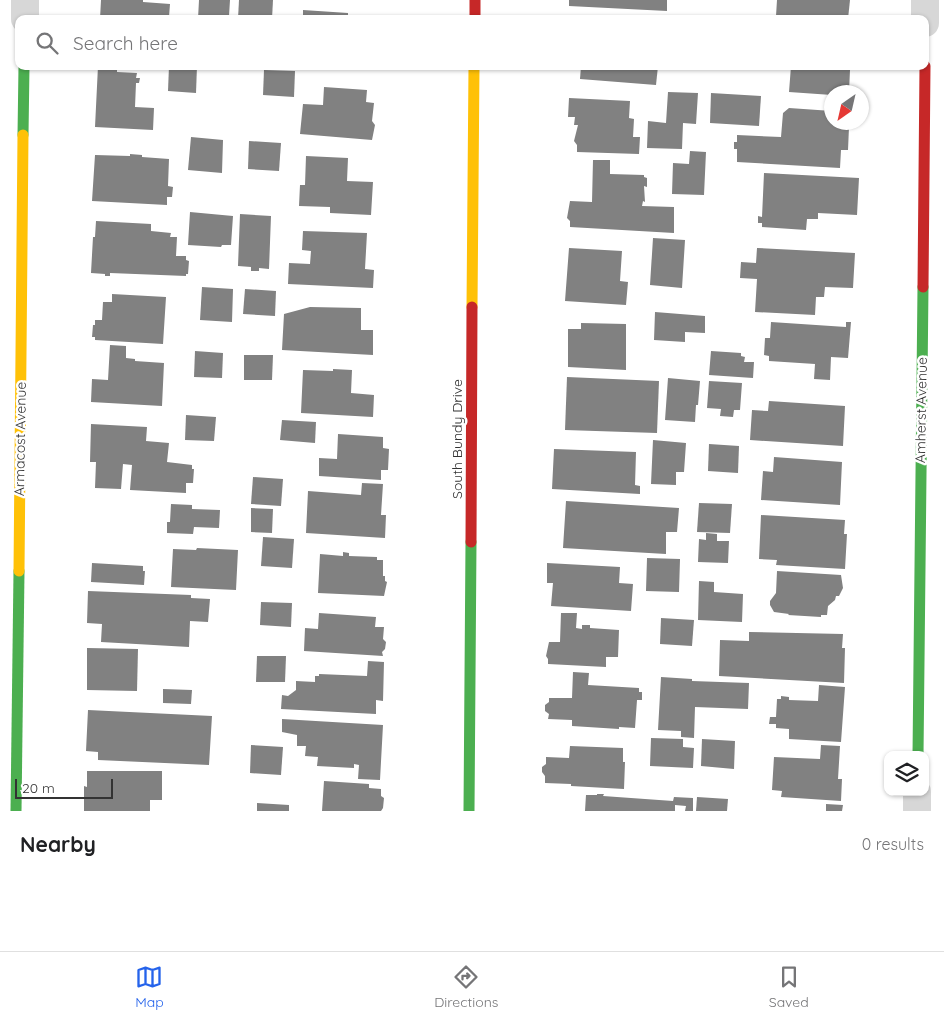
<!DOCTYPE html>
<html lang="en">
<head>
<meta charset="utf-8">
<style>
  :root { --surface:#fff; --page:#f6f6f6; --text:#202124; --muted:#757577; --line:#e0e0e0; --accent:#2563eb }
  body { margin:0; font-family:Quicksand,sans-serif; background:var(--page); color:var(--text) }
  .controls { position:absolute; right:15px; bottom:15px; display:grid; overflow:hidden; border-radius:10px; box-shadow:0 1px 4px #0004 }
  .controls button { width:45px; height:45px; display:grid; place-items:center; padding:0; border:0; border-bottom:1px solid var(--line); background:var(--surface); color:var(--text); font:25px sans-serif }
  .compass { position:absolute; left:824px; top:85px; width:45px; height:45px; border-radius:50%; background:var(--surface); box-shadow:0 1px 4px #0004; rotate:214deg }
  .scale { position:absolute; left:15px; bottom:12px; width:98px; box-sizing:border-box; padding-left:5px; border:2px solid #333; border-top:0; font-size:14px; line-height:18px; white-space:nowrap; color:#333; -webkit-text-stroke:4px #fff; paint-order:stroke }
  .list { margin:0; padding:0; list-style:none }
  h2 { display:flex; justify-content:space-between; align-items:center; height:65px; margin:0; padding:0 20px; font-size:21px }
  h2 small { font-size:16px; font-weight:400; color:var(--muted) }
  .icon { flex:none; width:28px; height:28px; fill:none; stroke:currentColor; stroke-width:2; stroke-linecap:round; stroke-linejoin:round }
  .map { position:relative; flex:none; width:944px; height:811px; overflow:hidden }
  .search { position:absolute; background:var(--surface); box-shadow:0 1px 4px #0004; left:15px; right:15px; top:15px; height:55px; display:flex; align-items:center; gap:12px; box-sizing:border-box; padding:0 18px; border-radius:10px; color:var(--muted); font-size:19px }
  .sheet { height:140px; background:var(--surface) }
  nav { display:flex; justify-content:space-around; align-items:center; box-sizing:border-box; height:70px; border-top:1px solid var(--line); background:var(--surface); font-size:14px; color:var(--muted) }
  nav a { display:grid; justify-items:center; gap:2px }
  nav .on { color:var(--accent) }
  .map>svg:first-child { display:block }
  .building { fill:#818181 }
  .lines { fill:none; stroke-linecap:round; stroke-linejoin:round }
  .street { stroke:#d7d7d7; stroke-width:28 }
  .fast { stroke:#4caf50; stroke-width:11 }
  .slow { stroke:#ffc107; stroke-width:11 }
  .jam { stroke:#c62828; stroke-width:11 }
  .labels { text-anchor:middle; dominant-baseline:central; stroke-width:5; stroke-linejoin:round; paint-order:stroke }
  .street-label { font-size:14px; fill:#333; stroke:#fff }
</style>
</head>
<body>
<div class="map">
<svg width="944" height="811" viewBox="0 0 944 811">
  <rect width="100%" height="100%" fill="#fff"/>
  <!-- building -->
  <g class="building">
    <path d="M101,0H143V2L170,4L169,17H176V19H100Z"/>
    <path d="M199,0H230L229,16L230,19H198Z"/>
    <path d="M239,0H273L272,19H238Z"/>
    <path d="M569,0H667V11L569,6Z"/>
    <path d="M777,0H850L848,19H808L776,16Z"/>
    <path d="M303,10L348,13V19H303Z"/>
    <path d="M98,66H117V72L137,73L136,78H140L139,83H136L135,107L154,108L153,130L95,127Z"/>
    <path d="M169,66H197L196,93L168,91Z"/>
    <path d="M581,66H658L656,85L580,79Z"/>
    <path d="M791,66H838L837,70H850L849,92H832V95L789,92Z"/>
    <path d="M264,70L295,71L294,97L263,95Z"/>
    <path d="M324,87L367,90L366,102L374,103L372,121L375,125L372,140L300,134L303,104L323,105Z"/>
    <path d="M668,92L698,93L696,124L683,123L682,149L647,148L648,121L666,123Z"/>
    <path d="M711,93L761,96L759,126L710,123Z"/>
    <path d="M569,98L630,101L629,118L634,119L633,137H640L639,154L577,152V145L574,141L578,125H574L575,117H568Z"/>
    <path d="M789,108L832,111V122H843V126L849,127L848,150H841L840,168L737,162V149H734V142H737V135L781,137L783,113Z"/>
    <path d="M191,137L223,140L222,173L188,170Z"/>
    <path d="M249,141L281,143L279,171L248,169Z"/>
    <path d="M690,151L706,152L704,195L672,194L673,163L689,164Z"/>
    <path d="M130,154L142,155V157L169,159L168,186L173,187L172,197H167V205L92,201L95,155L130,156Z"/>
    <path d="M306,156L348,158L347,181L373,182L371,215L330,213V207L299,206L300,185H305Z"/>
    <path d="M593,160H610V174L644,175V177L647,178V187L644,186L645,202L643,201L642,206L674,207V233L570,227V221L567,218L570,201L592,202Z"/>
    <path d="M764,173L859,178L857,215L818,213V219H807L806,230L762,227V223H758V216L762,217Z"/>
    <path d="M190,212L233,216L231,245H222L221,247L188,245Z"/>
    <path d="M240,214L271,216L269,269L259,268V271H251V267L238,266Z"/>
    <path d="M96,221L151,224V231L171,233L170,237H177L176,256H186V260L189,261L188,274H186V276L110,273V276H105V274L91,273L93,237H95Z"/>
    <path d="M303,231L367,233L365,269L374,270L373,288L288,284L289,263L310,264L311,251L302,250Z"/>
    <path d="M653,238L685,240L682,288L650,285Z"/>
    <path d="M569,248L622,251L620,281L628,282L626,305L565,301Z"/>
    <path d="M757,248L855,253L853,288L825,287L824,297H816L815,315L755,312L757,279L740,278L741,262L756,263Z"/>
    <path d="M202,287L233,289L232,322L200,320Z"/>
    <path d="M245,289L276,291L275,316L243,314Z"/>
    <path d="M112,294L166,297L163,344L95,340V337H92L93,325H95V320H102L103,302H112Z"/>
    <path d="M310,307L361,308V330H373V355L282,350L284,314Z"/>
    <path d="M655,312L705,316V333L685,332V342L654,340Z"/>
    <path d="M771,322L846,327V322H851L848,358L831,357L830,380L814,379L815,364L769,361V356L764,355L765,338H770Z"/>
    <path d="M581,323L626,324V370L568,367V329H581Z"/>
    <path d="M110,345L126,346V358L135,359V361L164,363L162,406L91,402L92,379L108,380Z"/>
    <path d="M195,351L223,353L222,378L194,377Z"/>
    <path d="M711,351L741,353V356L745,357L744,362H754L753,378L709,375Z"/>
    <path d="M244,355H273L272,380H244Z"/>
    <path d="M333,369L352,370L351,393L374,395L373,417L301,413L303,370L333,371Z"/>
    <path d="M567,377L659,381L657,433L565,430Z"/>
    <path d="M668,378L700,381L698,405H696L695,422L665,420Z"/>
    <path d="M709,381L742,383L740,410H734L733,417L720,416L721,409L707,408Z"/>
    <path d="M769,401L845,406L843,446L750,440L752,410L768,411Z"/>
    <path d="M186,415L216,417L214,441L185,440Z"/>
    <path d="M282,420L316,422L315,443L280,440Z"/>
    <path d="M91,424L147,427L146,441L169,443L167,462L192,465V469H194L193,483H186V493L130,490L132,465L123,464L121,489L95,488L96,462H90Z"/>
    <path d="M338,434L383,437V448L389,449L388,470H381V480L319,476V458L337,459Z"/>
    <path d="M653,440L686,443L684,472H676V485L651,484Z"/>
    <path d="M709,444L739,446L738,473L708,471Z"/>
    <path d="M554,449L636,452L635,485L640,486V494L552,489Z"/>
    <path d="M774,457L842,462L840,505L761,500L763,471L773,472Z"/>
    <path d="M253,477L283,479L281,506L251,504Z"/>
    <path d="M362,483L383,484L381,515H386L385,538L306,533L308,491L361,495Z"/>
    <path d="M566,501L679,508L677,532H666V554L563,548Z"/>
    <path d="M699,503L732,504L730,533L697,532Z"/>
    <path d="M171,504L192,505V509L220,510L219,528L194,527L193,534L167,533V522H170Z"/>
    <path d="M251,508L273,509L272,533L251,532Z"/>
    <path d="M761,515L845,520L844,534H847L845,569L776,565L777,560L759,559Z"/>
    <path d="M706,533L717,534V541H729L728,563L698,562L699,539L706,540Z"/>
    <path d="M263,537L294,539L292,568L261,566Z"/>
    <path d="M197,548L238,550L236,590L171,587L173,549L196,550Z"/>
    <path d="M343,552L349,553V556L377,557V560H383V576H385V581L387,582L384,596L318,593L320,554L343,556Z"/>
    <path d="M647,558L680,559L679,592L646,591Z"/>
    <path d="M92,563L143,566V571H145L144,585L91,582Z"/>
    <path d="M547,563L620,567L619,583L633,584L631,611L551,606L553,583H547Z"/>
    <path d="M777,571L841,575L843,588L839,596H836L835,600L828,606L827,615H821V617L788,615L789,614L774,612L770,605V601L776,593Z"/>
    <path d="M699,581L714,582V592L743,594L742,622L698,620Z"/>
    <path d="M88,591L191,595V598L210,599L208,622L190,621L189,647L101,642L102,624L87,623Z"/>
    <path d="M261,602L292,603L291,627L260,625Z"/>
    <path d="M319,613L376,617L375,627H384L383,639L386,642L385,649L382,652L383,656L304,651L305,628L318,629Z"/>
    <path d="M561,613H577L576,628L582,629V625H590V628L619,630L618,657H606V667L548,664V659L546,656L549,642H560Z"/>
    <path d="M661,618L694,620L692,646L660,644Z"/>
    <path d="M749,632L843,634L842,648H845L844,683L719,676L720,640L749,641Z"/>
    <path d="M87,648L138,649L137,691L87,690Z"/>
    <path d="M257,656H286L285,682H256Z"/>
    <path d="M368,661L384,662L383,701L376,700V714L281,709L282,695L288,696L296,690V681L315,682V676H319V674L367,676Z"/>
    <path d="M573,672L589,673L588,685L639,688V692H642V700H637L635,728L619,727V729L572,726V720L548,719L549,714L545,711V705L549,702V698H572Z"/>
    <path d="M661,677L692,679V681L749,683L748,709L695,707L694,738L681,737V731L658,730Z"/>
    <path d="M819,685L845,687L841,742L789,739V729L776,728V724H769L770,717H776L777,699H781V696L789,697V700L818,701Z"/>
    <path d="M163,689L192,690L191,704L163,703Z"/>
    <path d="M88,710L212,716L209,765L98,760V752L86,751Z"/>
    <path d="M282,719L383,725L380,780L358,779L359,765L354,764V768L317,766L318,757L305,756L306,746H297V735L282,732Z"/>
    <path d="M651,738L683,739V747L694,748L693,768L650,766Z"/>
    <path d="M702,739L735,741L734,769L701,766Z"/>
    <path d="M251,745L283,747L281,775L250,773Z"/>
    <path d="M821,745L840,746L838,779H842L841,801L781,797L782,791L772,790L774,757L820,759Z"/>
    <path d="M570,746L623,748V762H625L624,789L571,786V784L545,783V776L542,772V767L546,764V757L569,758Z"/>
    <path d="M87,771H162V800H150V811H84V786L87,787Z"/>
    <path d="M324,781L369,784V788L381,789V796L384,798L383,808L381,811H322Z"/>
    <path d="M597,794H604L603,796L673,801L674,797L693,798V811H685L686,806L675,805V811H585L586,795H597Z"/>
    <path d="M697,797L728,799L727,811H696Z"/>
    <path d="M257,803L289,805V811H257Z"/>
    <path d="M826,804L843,805L842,811H826Z"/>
  </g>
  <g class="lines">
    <!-- street -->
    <g class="street">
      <path d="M25,19V0"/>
      <path d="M925,23V0"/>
      <path d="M917,811V792"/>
    </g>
    <!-- fast -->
    <g class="fast">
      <path d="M23,135L24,66"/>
      <path d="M918,755L923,287"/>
      <path d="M16,811L19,571"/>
      <path d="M469,811L471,542"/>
    </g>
    <!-- slow -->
    <g class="slow">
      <path d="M472,307L474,66"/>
      <path d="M19,571L23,135"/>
    </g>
    <!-- jam -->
    <g class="jam">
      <path d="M475,0V19"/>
      <path d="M923,287L925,66"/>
      <path d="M471,542L472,307"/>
    </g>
  </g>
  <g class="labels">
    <!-- street labels -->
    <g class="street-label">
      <text transform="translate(921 410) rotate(-89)">Amherst Avenue</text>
      <text transform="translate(20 439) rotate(-89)">Armacost Avenue</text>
      <text transform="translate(457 439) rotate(-90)">South Bundy Drive</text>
    </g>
  </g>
</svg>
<div class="controls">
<button><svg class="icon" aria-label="layers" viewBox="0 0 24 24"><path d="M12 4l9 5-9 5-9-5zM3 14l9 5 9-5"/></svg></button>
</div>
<svg class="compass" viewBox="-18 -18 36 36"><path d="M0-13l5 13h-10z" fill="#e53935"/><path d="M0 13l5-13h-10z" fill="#757577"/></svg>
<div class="scale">20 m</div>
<div class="search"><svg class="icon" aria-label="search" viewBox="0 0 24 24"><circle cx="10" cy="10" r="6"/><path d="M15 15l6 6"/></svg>Search here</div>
</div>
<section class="sheet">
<h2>Nearby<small>0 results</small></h2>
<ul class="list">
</ul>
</section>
<nav>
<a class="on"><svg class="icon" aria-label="map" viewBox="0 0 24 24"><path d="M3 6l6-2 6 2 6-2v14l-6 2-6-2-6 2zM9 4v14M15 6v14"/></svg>Map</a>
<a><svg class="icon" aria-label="directions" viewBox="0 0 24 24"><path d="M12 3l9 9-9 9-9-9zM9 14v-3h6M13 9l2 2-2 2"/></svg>Directions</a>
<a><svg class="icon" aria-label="saved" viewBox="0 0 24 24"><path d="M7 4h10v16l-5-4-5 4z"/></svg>Saved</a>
</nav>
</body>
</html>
